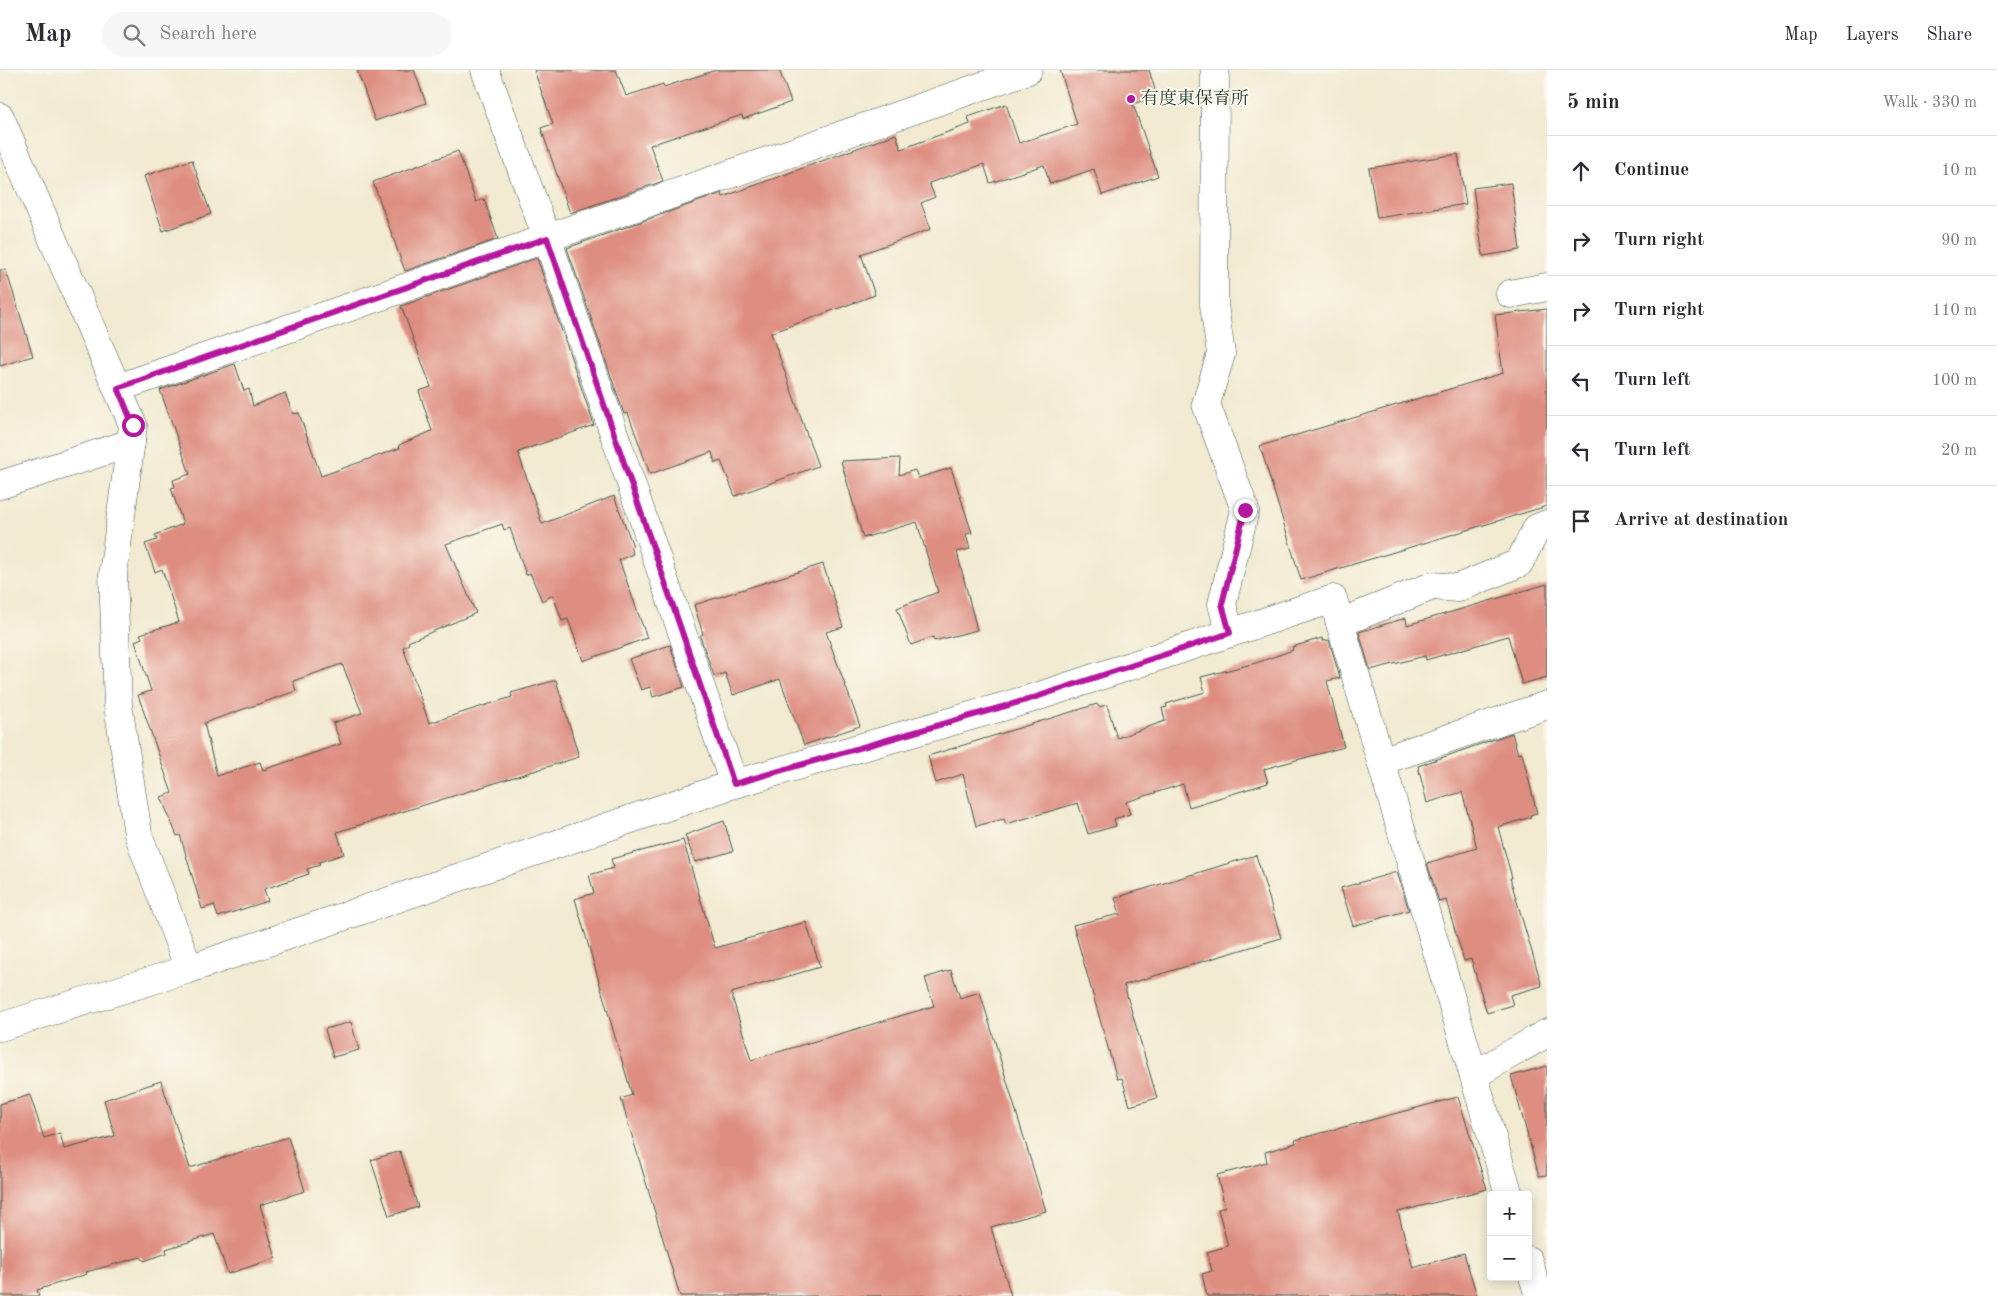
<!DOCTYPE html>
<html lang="en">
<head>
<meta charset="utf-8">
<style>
  :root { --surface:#fff; --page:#f7f7f7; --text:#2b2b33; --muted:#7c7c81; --line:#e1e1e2 }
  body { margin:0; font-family:"Old Standard TT","Noto Serif JP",serif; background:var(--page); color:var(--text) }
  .controls { position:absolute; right:15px; bottom:15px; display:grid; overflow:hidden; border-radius:5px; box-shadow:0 2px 12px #0003 }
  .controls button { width:45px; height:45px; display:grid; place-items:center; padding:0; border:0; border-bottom:1px solid var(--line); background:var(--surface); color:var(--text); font:25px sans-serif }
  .stop { position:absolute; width:15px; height:15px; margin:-11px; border:4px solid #b5179e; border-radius:50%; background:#fff }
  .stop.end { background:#b5179e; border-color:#fff; box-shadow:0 1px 5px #0008 }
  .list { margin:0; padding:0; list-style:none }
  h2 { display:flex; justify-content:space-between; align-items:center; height:65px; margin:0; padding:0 20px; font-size:21px }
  h2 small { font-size:16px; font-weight:400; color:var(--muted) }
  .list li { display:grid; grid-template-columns:32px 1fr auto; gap:15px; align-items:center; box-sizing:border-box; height:70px; padding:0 20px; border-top:1px solid var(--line) }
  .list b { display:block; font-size:19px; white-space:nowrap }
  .list em { font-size:16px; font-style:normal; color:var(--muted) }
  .icon { flex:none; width:28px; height:28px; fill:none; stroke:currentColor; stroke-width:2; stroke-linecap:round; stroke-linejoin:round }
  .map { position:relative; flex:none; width:1547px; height:1226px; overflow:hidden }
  header { display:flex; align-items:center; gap:30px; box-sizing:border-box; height:70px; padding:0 25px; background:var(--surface); border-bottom:1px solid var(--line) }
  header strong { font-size:24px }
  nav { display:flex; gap:28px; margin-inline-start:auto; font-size:18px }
  .search { width:350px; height:45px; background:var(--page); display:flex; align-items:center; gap:12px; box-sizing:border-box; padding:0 18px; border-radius:28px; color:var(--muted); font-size:19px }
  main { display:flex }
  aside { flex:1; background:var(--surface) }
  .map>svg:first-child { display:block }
  .building { fill:#de8e81; fill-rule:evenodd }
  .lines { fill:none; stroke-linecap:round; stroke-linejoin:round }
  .minor-casing { stroke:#3f574c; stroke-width:29 }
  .minor { stroke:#fff; stroke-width:28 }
  .route { stroke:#b5179e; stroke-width:6 }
  .poi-dot { fill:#b5179e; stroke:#fbf7ec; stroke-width:2 }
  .labels { text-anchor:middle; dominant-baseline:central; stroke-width:4; stroke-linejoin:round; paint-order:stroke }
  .poi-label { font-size:18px; fill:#1f3d34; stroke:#fbf7ec; text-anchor:start }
</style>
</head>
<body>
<header>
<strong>Map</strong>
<div class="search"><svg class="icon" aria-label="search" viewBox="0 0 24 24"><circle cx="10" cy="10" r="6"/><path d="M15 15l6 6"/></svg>Search here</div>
<nav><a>Map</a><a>Layers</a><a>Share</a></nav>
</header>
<main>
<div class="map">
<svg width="1547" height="1226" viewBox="0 0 1547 1226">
  <rect width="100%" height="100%" fill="#fbf7ec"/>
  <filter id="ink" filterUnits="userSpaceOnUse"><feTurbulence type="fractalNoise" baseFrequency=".02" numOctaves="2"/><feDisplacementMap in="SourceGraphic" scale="10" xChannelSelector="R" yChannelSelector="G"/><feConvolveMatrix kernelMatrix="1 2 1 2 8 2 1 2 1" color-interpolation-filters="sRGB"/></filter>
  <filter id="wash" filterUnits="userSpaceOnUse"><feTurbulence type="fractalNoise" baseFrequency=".0096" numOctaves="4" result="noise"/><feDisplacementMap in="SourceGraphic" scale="20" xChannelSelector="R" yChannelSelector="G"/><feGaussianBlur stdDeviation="1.12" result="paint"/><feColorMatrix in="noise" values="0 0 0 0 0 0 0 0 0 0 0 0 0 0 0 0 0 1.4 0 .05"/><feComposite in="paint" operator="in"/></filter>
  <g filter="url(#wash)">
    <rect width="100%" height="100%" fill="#f2ead1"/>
    <g id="blocks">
      <!-- building -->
      <g class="building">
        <path d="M357,0H414L426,33L375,51Z"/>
        <path d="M534,0H616L626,26L663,14L664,17L716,0H779L791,32L743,49L742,45L650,75L663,111L570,143L541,58L553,54Z"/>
        <path d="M1060,0H1149L1157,26L1133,34L1158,106L1102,125L1094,99L1050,114L1044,95L990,113L984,94L929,113L935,127L921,133L931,159L861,184L875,225L771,263L818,396L735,426L721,391L715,393L712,382L650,404L628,343L624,344L567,178L722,123L723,127L896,64L901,79L970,54L968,47L1006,34L1019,73L1077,54Z"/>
        <path d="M458,81L476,132L484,129L498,169L405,201L373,112Z"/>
        <path d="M1458,84L1466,134L1377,148L1369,98Z"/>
        <path d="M192,90L211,144L163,161L144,106Z"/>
        <path d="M1511,113L1520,180L1483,186L1473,118Z"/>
        <path d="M537,188L594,355L518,382L542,454L614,426L633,476L630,477L633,484L619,490L647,568L583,591L568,549L562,551L553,525L542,531L530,503L526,505L510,458L504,460L502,454L446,474L476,543L408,572L409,574L403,577L429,653L512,627L511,623L556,610L579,687L337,762L344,784L319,792L320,795L307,799L309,804L264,819L268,831L218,847L214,835L202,839L180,765L177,766L161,727L172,723L138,625L151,621L135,571L142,568L140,564L179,552L162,499L155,502L145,474L157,470L155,465L183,454L171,418L175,417L173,410L190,404L160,320L235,294L244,321L249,319L253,336L285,323L293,344L299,343L321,406L400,378L399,375L432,361L419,321L431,317L401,236ZM342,594L362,643L333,653L341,674L263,700L260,692L217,706L204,653L296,621L293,611Z"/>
        <path d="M0,200H6L33,286L0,296Z"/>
        <path d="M1547,239V436L1301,510L1260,376L1503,303L1495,245Z"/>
        <path d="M900,388L899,405L915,400L918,408L951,398L972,463L966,464L970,479L957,482L977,560L934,571L933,567L911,575L897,538L938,522L917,452L863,468L841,391Z"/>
        <path d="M823,494L843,557L826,562L860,656L804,675L780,609L733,625L725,603L714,606L700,566L703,564L694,535Z"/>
        <path d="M1547,514V607L1522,614L1508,566L1426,590L1425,586L1370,600L1359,562L1406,548L1407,555Z"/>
        <path d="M1322,568L1323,571L1329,570L1340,608L1327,611L1344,677L1264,699L1268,713L1189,737L1183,714L1126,732L1130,744L1114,749L1116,756L1088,764L1078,733L1006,754L1004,749L976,756L963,704L936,713L928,686L1097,634L1099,637L1107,635L1117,668L1165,651L1162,638L1167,637L1166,634L1205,622L1201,607L1256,593L1293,580L1292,577Z"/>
        <path d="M670,575L684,617L653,627L650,617L641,620L629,589Z"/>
        <path d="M1512,663L1518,684L1522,683L1537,743L1530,745L1531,747L1498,757L1512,808H1510L1542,916L1510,925L1513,935L1487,943L1471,889L1464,891L1446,830L1439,832L1427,793L1477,778L1462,722L1427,733L1418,696Z"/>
        <path d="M724,751L733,781L695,792L685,765Z"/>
        <path d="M683,770L715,878L806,852L820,897L731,923L751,990L934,936L925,908L951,900L960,928L980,922L1046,1141L991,1157L1011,1226H680L621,1029L632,1025L575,829L594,823L589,805L614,798L611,789Z"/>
        <path d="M1256,785L1281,868L1124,915L1157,1028L1130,1036L1122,1008L1117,1009L1073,855L1120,844L1115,828Z"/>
        <path d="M1397,802L1409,840L1353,856L1341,818Z"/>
        <path d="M351,952L359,980L333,987L325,959Z"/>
        <path d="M1547,996V1105L1539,1106L1511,1006Z"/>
        <path d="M161,1011L190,1098L288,1067L305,1121L260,1135L276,1188L228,1204L214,1164L166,1179L167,1183L144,1191L141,1187L86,1202L87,1204L37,1220L39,1226H0V1034L30,1025L44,1068L60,1063L64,1079L115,1066L104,1030Z"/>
        <path d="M1458,1027L1487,1119L1398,1142L1413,1198L1464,1183L1477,1226H1207L1202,1204L1212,1201L1207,1182L1228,1176L1218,1139L1225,1137L1217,1105L1267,1092L1265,1082L1296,1073L1295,1070Z"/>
        <path d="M400,1081L418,1137L389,1146L371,1090Z"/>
      </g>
    </g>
  </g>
  <g filter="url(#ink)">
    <use href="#blocks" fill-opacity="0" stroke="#3f574c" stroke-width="1"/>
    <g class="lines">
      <defs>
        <g id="minor">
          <path d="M485,0L547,168L734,714"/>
          <path d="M1215,0L1214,235L1221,284L1206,334L1245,440L1222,534L1230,563"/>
          <path d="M0,47L133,355L113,505L118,635L138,764L189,899"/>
          <path d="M1510,224L1547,217"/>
          <path d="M118,318L1028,0"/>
          <path d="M0,415L131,373"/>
          <path d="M1340,553L1432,516L1458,518L1519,493L1537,458L1547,454"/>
          <path d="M1381,691L1547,635"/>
          <path d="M0,957L189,899L734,714L1033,628L1333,529L1509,1125"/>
          <path d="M1474,1005L1547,963"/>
          <path d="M1528,1190L1539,1226"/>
        </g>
      </defs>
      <!-- minor casing -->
      <use href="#minor" class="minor-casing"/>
      <!-- minor -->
      <use href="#minor" class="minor"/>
    </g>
  </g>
  <g class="lines" filter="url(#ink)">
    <!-- route -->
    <path class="route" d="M133,355L118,318L547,168L734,714L1033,628L1230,563L1222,534L1245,440"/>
  </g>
  <!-- markers -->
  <circle class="poi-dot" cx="1131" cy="29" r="5"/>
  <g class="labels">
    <!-- poi labels -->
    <g class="poi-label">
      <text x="1141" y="29">有度東保育所</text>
    </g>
  </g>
</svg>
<div class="controls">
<button>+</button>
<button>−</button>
</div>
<div class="stop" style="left:133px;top:355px"></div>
<div class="stop end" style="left:1245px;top:440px"></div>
</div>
<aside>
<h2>5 min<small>Walk · 330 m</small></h2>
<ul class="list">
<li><svg class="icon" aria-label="ahead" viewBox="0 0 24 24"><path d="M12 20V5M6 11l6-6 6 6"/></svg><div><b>Continue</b></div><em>10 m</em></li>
<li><svg class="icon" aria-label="right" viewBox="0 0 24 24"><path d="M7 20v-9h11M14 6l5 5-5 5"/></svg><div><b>Turn right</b></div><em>90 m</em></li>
<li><svg class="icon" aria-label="right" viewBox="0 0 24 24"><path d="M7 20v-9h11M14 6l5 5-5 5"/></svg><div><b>Turn right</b></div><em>110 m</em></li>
<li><svg class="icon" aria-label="left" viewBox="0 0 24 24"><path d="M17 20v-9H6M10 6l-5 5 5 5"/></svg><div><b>Turn left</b></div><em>100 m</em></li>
<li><svg class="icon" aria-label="left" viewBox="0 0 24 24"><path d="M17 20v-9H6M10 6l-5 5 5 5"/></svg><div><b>Turn left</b></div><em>20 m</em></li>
<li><svg class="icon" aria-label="arrive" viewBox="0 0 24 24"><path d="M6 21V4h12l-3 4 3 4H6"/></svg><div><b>Arrive at destination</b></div></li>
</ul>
</aside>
</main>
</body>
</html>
